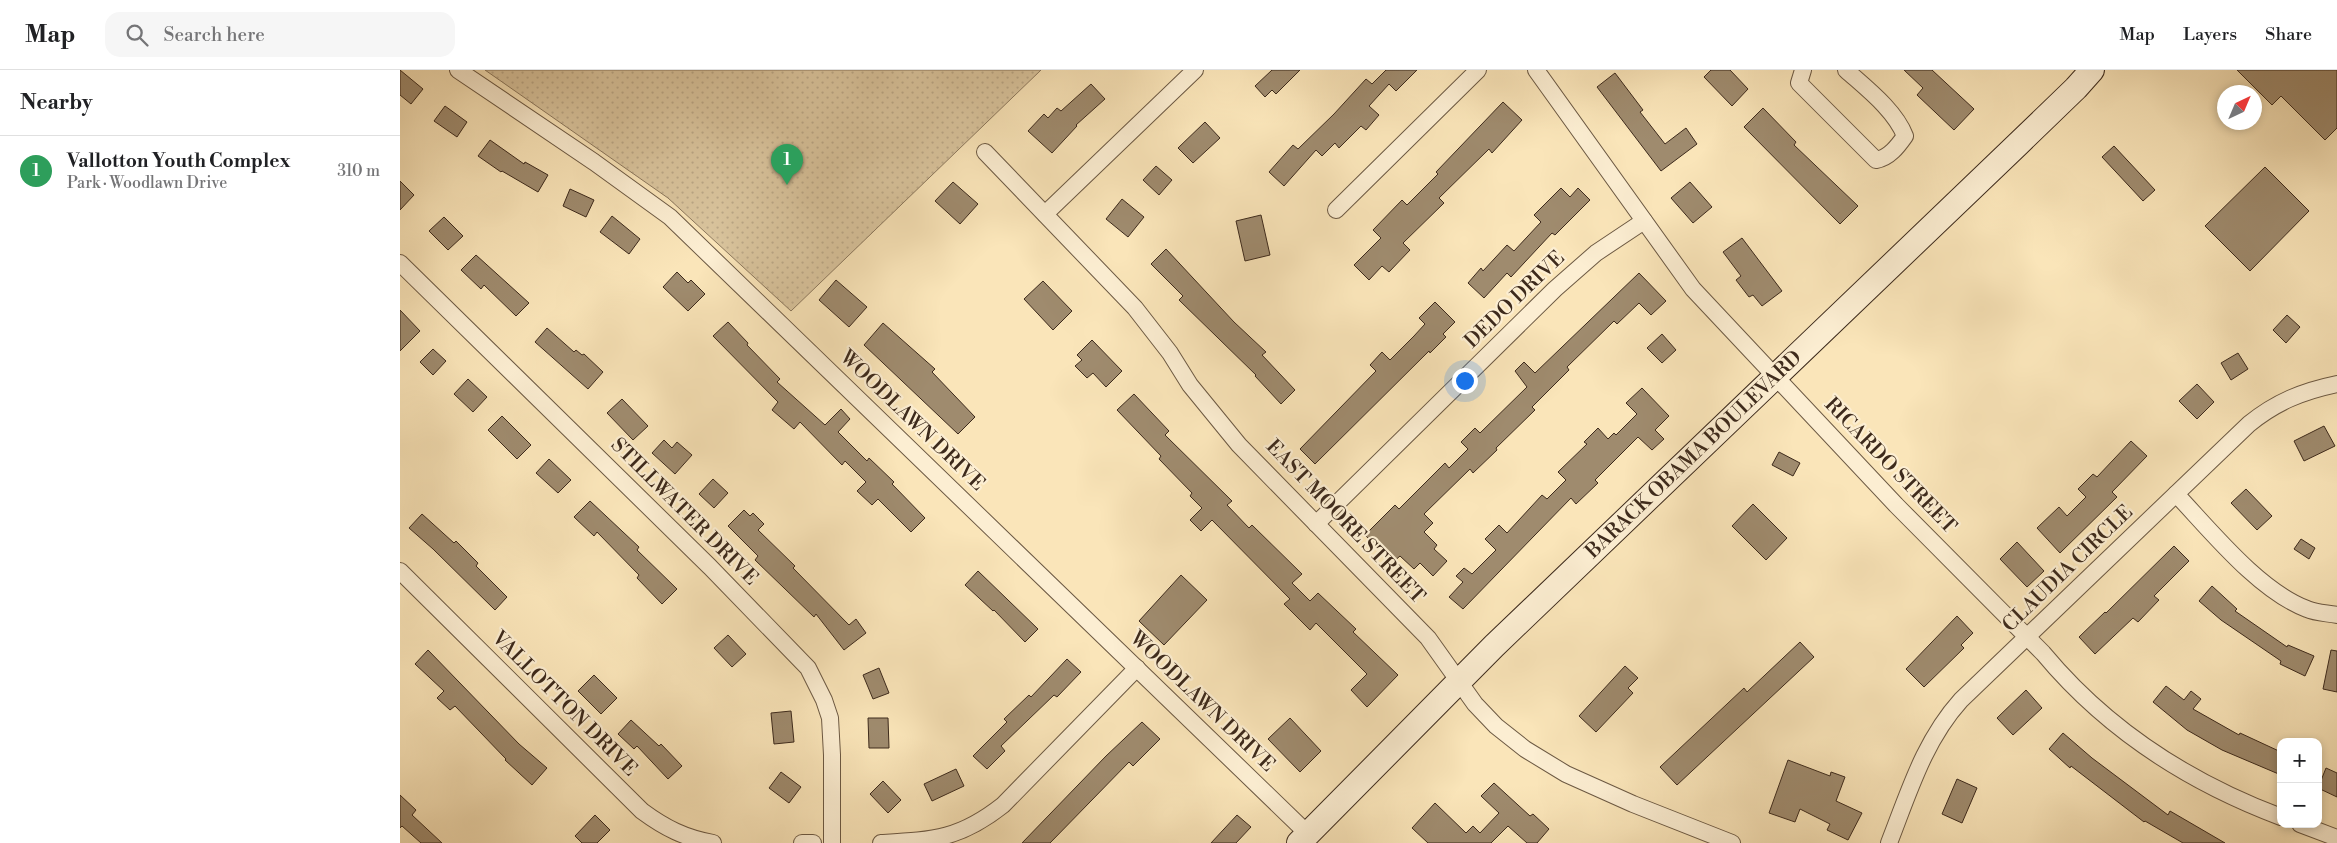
<!DOCTYPE html>
<html lang="en">
<head>
<meta charset="utf-8">
<style>
  :root { --surface:#fff; --page:#f6f6f6; --text:#202124; --muted:#757577; --line:#e0e0e0; --accent:#8f2418 }
  body { margin:0; font-family:"Libre Bodoni",serif; background:var(--page); color:var(--text) }
  .controls { position:absolute; right:15px; bottom:15px; display:grid; overflow:hidden; border-radius:10px; box-shadow:0 2px 8px #0003 }
  .controls button { width:45px; height:45px; display:grid; place-items:center; padding:0; border:0; border-bottom:1px solid var(--line); background:var(--surface); color:var(--text); font:25px sans-serif }
  .compass { position:absolute; left:1817px; top:15px; width:45px; height:45px; border-radius:50%; background:var(--surface); box-shadow:0 2px 8px #0003; rotate:44deg }
  .you { position:absolute; left:1064px; top:310px; width:18px; height:18px; margin:-12px; border:4px solid #fff; border-radius:50%; background:#1a73e8; box-shadow:0 0 0 8px #1a73e833 }
  .badge { display:grid; place-items:center; width:32px; height:32px; border-radius:50%; background:var(--accent); color:#fff; font-size:16px; font-weight:700 }
  .pin { position:absolute; translate:-50% -41px; filter:drop-shadow(0 1px 2px #0008) }
  .pin::after { content:''; position:absolute; top:26px; width:18px; height:15px; background:inherit; clip-path:polygon(0 0,100% 0,50% 100%) }
  .list { margin:0; padding:0; list-style:none }
  h2 { display:flex; justify-content:space-between; align-items:center; height:65px; margin:0; padding:0 20px; font-size:21px }
  h2 small { font-size:16px; font-weight:400; color:var(--muted) }
  .list li { display:grid; grid-template-columns:32px 1fr auto; gap:15px; align-items:center; box-sizing:border-box; height:70px; padding:0 20px; border-top:1px solid var(--line) }
  .list b { display:block; font-size:19px; white-space:nowrap }
  .list p { margin:0; font-size:16px; white-space:nowrap; color:var(--muted) }
  .list em { font-size:16px; font-style:normal; color:var(--muted) }
  .icon { flex:none; width:28px; height:28px; fill:none; stroke:currentColor; stroke-width:2; stroke-linecap:round; stroke-linejoin:round }
  .map { position:relative; flex:none; width:1937px; height:773px; overflow:hidden }
  header { display:flex; align-items:center; gap:30px; box-sizing:border-box; height:70px; padding:0 25px; background:var(--surface); border-bottom:1px solid var(--line) }
  header strong { font-size:24px }
  nav { display:flex; gap:28px; margin-inline-start:auto; font-size:18px }
  .search { width:350px; height:45px; background:var(--page); display:flex; align-items:center; gap:12px; box-sizing:border-box; padding:0 18px; border-radius:15px; color:var(--muted); font-size:19px }
  main { display:flex }
  aside { flex:1; background:var(--surface) }
  .map>svg:first-child { display:block }
  .park { fill:url(#park-dots); stroke:#8c785d }
  .building { fill:#9f8b6e; stroke:#3d2a1c }
  .lines { fill:none; stroke-linecap:round; stroke-linejoin:round }
  .street-casing { stroke:#6c5943; stroke-width:18 }
  .secondary-casing { stroke:#3d2a1c; stroke-width:26 }
  .street { stroke:#fceed2; stroke-width:16 }
  .secondary { stroke:#fceed2; stroke-width:24 }
  .labels { text-anchor:middle; dominant-baseline:central; stroke-width:4.5; stroke-linejoin:round; paint-order:stroke }
  .street-label { font-size:20px; fill:#3d2a1c; stroke:#fceed2 }
</style>
</head>
<body>
<header>
<strong>Map</strong>
<div class="search"><svg class="icon" aria-label="search" viewBox="0 0 24 24"><circle cx="10" cy="10" r="6"/><path d="M15 15l6 6"/></svg>Search here</div>
<nav><a>Map</a><a>Layers</a><a>Share</a></nav>
</header>
<main>
<aside>
<h2>Nearby<small></small></h2>
<ul class="list">
<li><span class="badge" style="background:#2e9e5b">1</span><div><b>Vallotton Youth Complex</b><p>Park · Woodlawn Drive</p></div><em>310 m</em></li>
</ul>
</aside>
<div class="map">
<svg width="1937" height="773" viewBox="0 0 1937 773">
  <defs>
    <pattern id="park-dots" width="8" height="8" patternUnits="userSpaceOnUse" patternTransform="scale(1.25)"><rect width="8" height="8" fill="#dac59e"/><path d="M2 2h.1M6 6h.1" fill="none" stroke="#bca988" stroke-width="1.8" stroke-linecap="round"/></pattern>
  </defs>
  <rect width="100%" height="100%" fill="#fae5b9"/>
  <filter id="stains"><feTurbulence type="fractalNoise" baseFrequency=".004" numOctaves="4"/><feColorMatrix values="0 0 0 0 .2 0 0 0 0 .09 0 0 0 0 .02 0 0 0 .5 -.17"/></filter>
  <radialGradient id="worn" r=".72"><stop offset=".6" stop-color="#630" stop-opacity="0"/><stop offset="1" stop-color="#630" stop-opacity=".3"/></radialGradient>
  <!-- park -->
  <path class="park" d="M85,0H641L391,241L268,128Z"/>
  <!-- building -->
  <g class="building">
    <path d="M0,0L23,19L11,34L0,25Z"/>
    <path d="M872,0H900L876,24L872,20L865,27L855,16Z"/>
    <path d="M986,0H1017L996,21L989,14L969,36L979,45L966,60L961,56L939,78L935,73L922,86L916,80L884,116L869,102L893,75L898,79L934,44L966,9L972,14Z"/>
    <path d="M1311,0H1330L1348,19L1332,36L1304,7Z"/>
    <path d="M1504,0H1532L1574,39L1554,60L1517,25L1523,18Z"/>
    <path d="M1837,0H1937V58L1925,70L1881,26L1872,35Z"/>
    <path d="M1215,3L1243,40L1240,42L1265,74L1286,58L1297,74L1261,101L1197,17Z"/>
    <path d="M691,14L705,29L676,55L677,56L652,83L628,61L644,44L648,48L657,38L661,41Z"/>
    <path d="M1103,32L1122,50L1092,83L1089,79L1039,128L1044,133L1003,173L1010,180L989,202L982,196L969,210L954,195L981,168L973,160L1002,130L1007,135L1038,104L1036,102Z"/>
    <path d="M45,36L67,52L57,67L34,51Z"/>
    <path d="M1363,38L1396,72L1394,75L1458,136L1440,154L1344,57Z"/>
    <path d="M805,52L820,68L793,93L778,78Z"/>
    <path d="M90,70L124,94L125,92L148,105L138,122L102,101L101,102L78,86Z"/>
    <path d="M1714,76L1755,120L1743,131L1702,87Z"/>
    <path d="M756,96L772,110L759,125L743,110Z"/>
    <path d="M1865,97L1909,141L1850,201L1805,156Z"/>
    <path d="M0,111L14,125L0,140Z"/>
    <path d="M553,112L578,134L560,154L535,131Z"/>
    <path d="M1290,112L1312,137L1293,153L1271,128Z"/>
    <path d="M1161,118L1170,127L1178,118L1190,130L1155,165L1152,163L1111,207L1107,203L1084,228L1068,213L1081,198L1083,201L1107,175L1114,181L1141,152L1134,145Z"/>
    <path d="M170,119L194,130L186,147L163,136Z"/>
    <path d="M722,129L744,147L728,167L706,149Z"/>
    <path d="M861,145L870,185L845,191L836,151Z"/>
    <path d="M212,146L240,169L229,184L200,162Z"/>
    <path d="M44,147L63,166L48,180L29,161Z"/>
    <path d="M1342,168L1382,221L1362,236L1353,225L1349,227L1336,210L1341,206L1323,182Z"/>
    <path d="M766,179L834,252L866,282L862,285L895,320L881,334L855,306L856,305L779,230L783,226L751,194Z"/>
    <path d="M76,185L129,233L116,246L84,215L81,219L61,200Z"/>
    <path d="M277,202L288,213L291,210L305,224L288,241L263,217Z"/>
    <path d="M1239,203L1266,231L1251,245L1239,233L1217,254L1214,251L1167,297L1169,300L1132,337L1135,340L1096,378L1097,380L1073,403L1070,399L1024,444L1033,453L1024,462L1037,475L1034,479L1047,491L1033,506L1020,493L1014,499L1000,486L992,493L965,465L995,435L999,439L1045,393L1049,398L1068,379L1061,372L1075,358L1080,363L1127,317L1115,301L1124,292L1135,303Z"/>
    <path d="M436,210L467,237L449,257L419,230Z"/>
    <path d="M643,211L672,241L653,260L624,229Z"/>
    <path d="M1035,232L1055,252L1043,264L1046,267L1030,283L1029,281L915,394L900,379L976,301L970,295L982,282L990,290L1014,266L1025,254L1019,248Z"/>
    <path d="M0,240L20,261L0,281Z"/>
    <path d="M1887,245L1900,257L1886,273L1873,260Z"/>
    <path d="M328,252L348,273L347,275L380,309L377,312L425,355L441,339L450,349L438,362L467,391L469,388L494,412L492,414L525,448L511,462L478,429L472,435L457,421L466,412L445,391L442,395L400,352L394,359L372,340L378,332L313,266Z"/>
    <path d="M483,253L535,299L532,302L575,347L558,364L464,275Z"/>
    <path d="M147,258L174,282L176,280L182,285L184,284L203,302L188,319L135,272Z"/>
    <path d="M1262,264L1276,280L1262,293L1247,278Z"/>
    <path d="M692,270L722,301L706,317L693,303L687,308L675,296L682,290L677,285Z"/>
    <path d="M33,279L46,291L33,305L20,292Z"/>
    <path d="M1838,283L1848,299L1831,310L1821,293Z"/>
    <path d="M68,309L87,327L73,342L54,324Z"/>
    <path d="M1797,314L1814,332L1797,349L1779,331Z"/>
    <path d="M1242,318L1269,346L1255,360L1264,369L1252,380L1238,367L1195,410L1198,413L1176,434L1171,428L1063,539L1049,527L1063,512L1056,506L1064,498L1072,504L1096,480L1085,469L1099,455L1107,463L1142,425L1147,429L1166,410L1158,402L1187,374L1184,372L1198,358L1208,369L1214,363L1216,365L1237,344L1226,333Z"/>
    <path d="M734,324L769,361L765,365L832,431L827,435L849,458L852,455L902,504L892,513L910,531L918,523L956,559L953,562L998,605L967,637L951,620L967,604L916,553L910,560L884,534L890,529L812,450L801,461L790,450L802,438L790,426L792,423L759,389L761,386L717,340Z"/>
    <path d="M222,329L248,356L233,370L207,343Z"/>
    <path d="M102,346L131,375L117,389L88,360Z"/>
    <path d="M1924,356L1935,376L1904,391L1894,371Z"/>
    <path d="M264,370L272,378L277,372L292,385L275,404L252,383Z"/>
    <path d="M1731,371L1747,386L1712,422L1717,427L1660,483L1637,458L1659,437L1667,446L1686,427L1678,419L1693,404L1697,407Z"/>
    <path d="M1379,382L1400,393L1393,406L1372,395Z"/>
    <path d="M149,389L171,410L158,423L136,403Z"/>
    <path d="M313,409L328,423L314,438L299,424Z"/>
    <path d="M1846,419L1872,446L1857,460L1831,433Z"/>
    <path d="M190,431L239,477L237,480L277,519L262,534L237,508L239,505L197,462L194,466L174,447Z"/>
    <path d="M1353,434L1387,468L1366,490L1332,456Z"/>
    <path d="M344,440L350,446L353,443L364,454L358,460L395,496L393,498L449,555L456,549L466,563L444,580L416,544L414,547L355,490L358,486L328,456Z"/>
    <path d="M22,444L54,473L56,471L78,493L76,496L107,527L95,540L33,479L9,458Z"/>
    <path d="M1901,469L1915,478L1909,489L1894,479Z"/>
    <path d="M1617,472L1644,501L1627,517L1600,489Z"/>
    <path d="M1774,476L1789,491L1754,526L1759,530L1738,552L1733,548L1695,584L1679,567L1705,542L1706,543Z"/>
    <path d="M578,501L638,559L625,572L594,540L593,541L565,515Z"/>
    <path d="M781,505L807,530L764,575L739,551Z"/>
    <path d="M1812,516L1837,539L1835,541L1887,577L1888,575L1914,586L1905,606L1880,594L1881,591L1821,550L1799,531Z"/>
    <path d="M1557,546L1573,563L1561,575L1564,578L1524,617L1506,599Z"/>
    <path d="M328,565L346,584L332,597L314,578Z"/>
    <path d="M1400,572L1414,587L1277,715L1260,697L1344,618L1347,622Z"/>
    <path d="M28,580L119,674L147,698L132,715L105,690L106,689L55,636L50,640L37,628L44,621L15,594Z"/>
    <path d="M1931,580L1937,581V622L1923,619Z"/>
    <path d="M667,589L681,602L657,627L654,625L601,676L605,681L587,699L573,686L607,652L604,649L629,625L631,627Z"/>
    <path d="M1225,596L1238,608L1228,618L1233,623L1196,662L1179,646Z"/>
    <path d="M479,598L489,623L473,629L463,605Z"/>
    <path d="M194,605L217,628L201,644L178,621Z"/>
    <path d="M1766,616L1784,630L1791,621L1801,629L1793,639L1839,665L1840,663L1881,682V705L1822,680L1787,660L1753,632Z"/>
    <path d="M1626,620L1642,638L1613,665L1597,648Z"/>
    <path d="M391,641L394,672L374,674L371,643Z"/>
    <path d="M468,648H488L489,678H469Z"/>
    <path d="M890,648L921,681L900,702L868,669Z"/>
    <path d="M231,650L259,676L261,674L282,696L268,709L237,676L234,679L218,664Z"/>
    <path d="M742,652L760,669L733,696L729,692L650,773H622L706,686Z"/>
    <path d="M1663,663L1692,688L1768,745L1770,741L1825,773H1783L1745,751L1744,752L1671,696L1670,698L1649,679Z"/>
    <path d="M1388,690L1430,706L1431,702L1445,707L1436,731L1462,743L1448,770L1427,760L1430,754L1400,739L1395,752L1369,743Z"/>
    <path d="M1926,698L1937,703V727L1918,718Z"/>
    <path d="M556,699L564,716L532,731L524,714Z"/>
    <path d="M381,702L401,717L389,733L369,718Z"/>
    <path d="M1557,709L1577,718L1562,753L1542,744Z"/>
    <path d="M483,711L501,730L488,743L470,724Z"/>
    <path d="M1094,713L1130,746L1133,744L1149,759L1137,773H1127L1108,756L1091,773H1028L1012,758L1035,733L1066,763L1073,756L1080,763L1099,743L1081,726Z"/>
    <path d="M0,725L16,740L12,745L42,773H21L2,756L0,758Z"/>
    <path d="M195,745L210,760L197,773H182L175,766Z"/>
    <path d="M837,745L851,757L836,773H811Z"/>
  </g>
  <g class="lines">
    <defs>
      <g id="street">
        <path d="M58,0L194,92L270,147L908,764"/>
        <path d="M1136,0L1293,219L1496,435L1643,583C1707,660 1788,712 1881,747"/>
        <path d="M1403,0L1399,13L1476,90C1489,88 1498,76 1505,66C1495,40 1466,18 1446,0"/>
        <path d="M585,82L735,238L770,283L790,315L839,375L1028,568L1075,634L1096,656L1125,679L1166,704L1233,734L1332,773"/>
        <path d="M936,140L1078,0"/>
        <path d="M645,144L795,0"/>
        <path d="M0,193L310,497L408,598L424,630L430,648L432,685V773"/>
        <path d="M1776,424C1811,461 1859,521 1907,539C1916,543 1927,543 1937,545"/>
        <path d="M916,454L1155,219L1196,183L1244,151"/>
        <path d="M0,501L242,741C265,758 285,768 313,773"/>
        <path d="M1900,754L1937,768"/>
        <path d="M402,773H413"/>
        <path d="M481,773C534,770 560,769 603,735L737,598"/>
        <path d="M1489,773C1509,722 1524,671 1561,630L1849,354C1876,332 1903,321 1937,314"/>
      </g>
      <g id="secondary">
        <path id="s1" d="M899,773L1094,576L1617,75L1676,18L1692,0"/>
      </g>
    </defs>
    <!-- street casing -->
    <use href="#street" class="street-casing"/>
    <!-- secondary casing -->
    <use href="#secondary" class="secondary-casing"/>
    <!-- street -->
    <use href="#street" class="street"/>
    <!-- secondary -->
    <use href="#secondary" class="secondary"/>
  </g>
  <g class="labels">
    <!-- street labels -->
    <g class="street-label">
      <text transform="translate(1115 230) rotate(-44)">DEDO DRIVE</text>
      <text transform="translate(512 351) rotate(44)">WOODLAWN DRIVE</text>
      <text stroke="none"><textPath href="#s1" startOffset="554">BARACK OBAMA BOULEVARD</textPath></text>
      <text transform="translate(1490 396) rotate(46)">RICARDO STREET</text>
      <text transform="translate(284 442) rotate(45)">STILLWATER DRIVE</text>
      <text transform="translate(945 452) rotate(46)">EAST MOORE STREET</text>
      <text transform="translate(1668 499) rotate(-44)">CLAUDIA CIRCLE</text>
      <text transform="translate(802 632) rotate(44)">WOODLAWN DRIVE</text>
      <text transform="translate(164 634) rotate(45)">VALLOTTON DRIVE</text>
    </g>
  </g>
  <rect width="100%" height="100%" filter="url(#stains)"/>
  <rect width="100%" height="100%" fill="url(#worn)"/>
</svg>
<div class="controls">
<button>+</button>
<button>−</button>
</div>
<svg class="compass" viewBox="-18 -18 36 36"><path d="M0-13l5 13h-10z" fill="#e53935"/><path d="M0 13l5-13h-10z" fill="#757577"/></svg>
<div class="you"></div>
<div class="pin badge" style="left:387px;top:115px;background:#2e9e5b">1</div>
</div>
</main>
</body>
</html>
